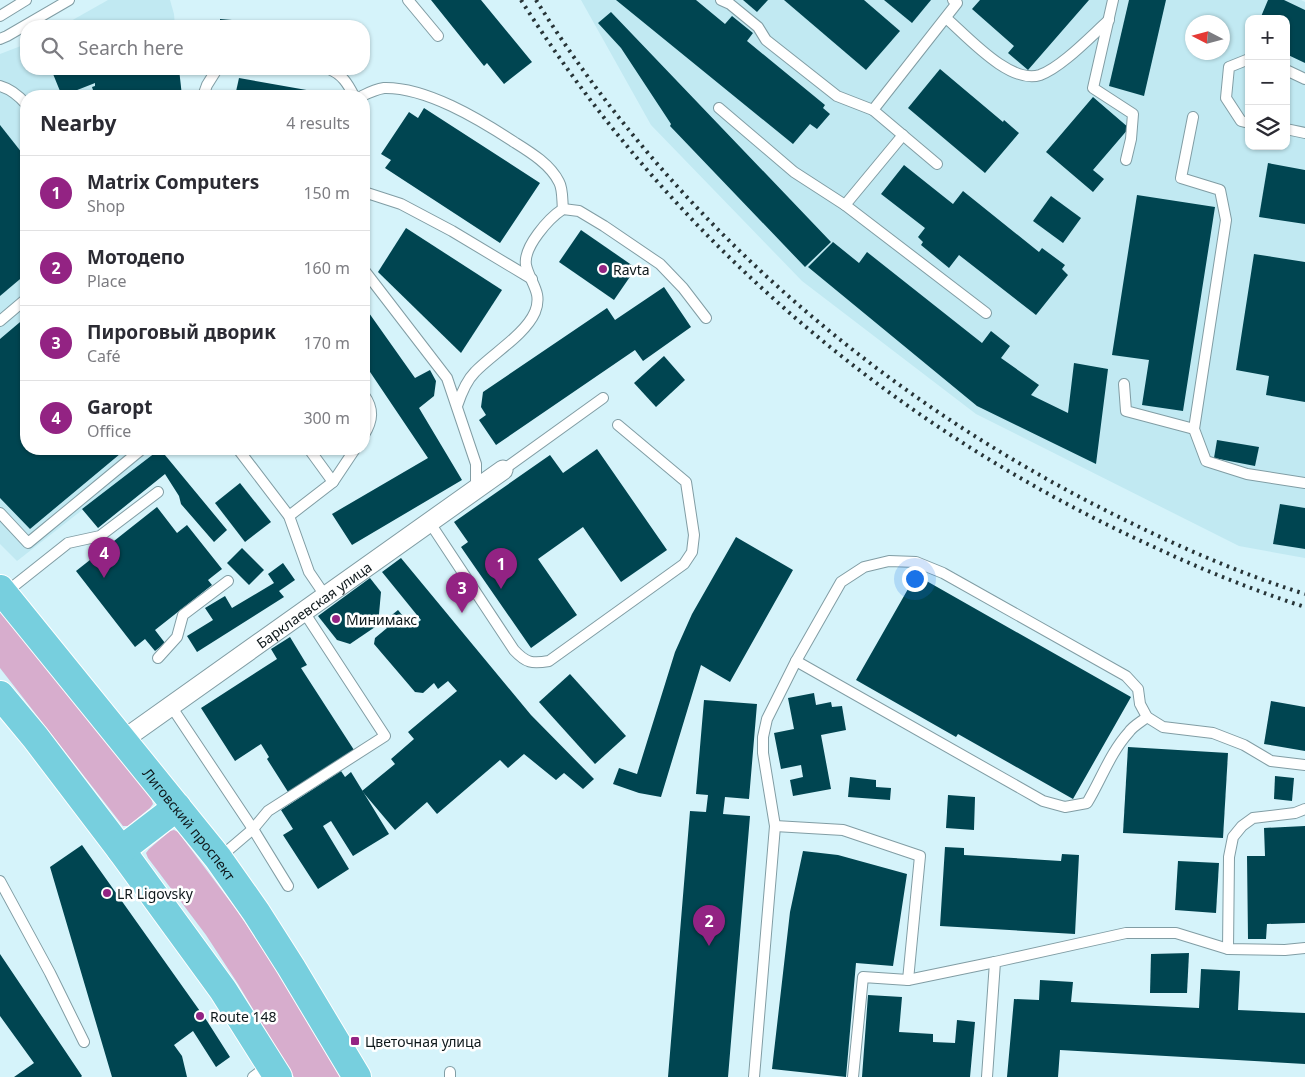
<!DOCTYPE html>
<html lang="en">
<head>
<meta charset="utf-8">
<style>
  :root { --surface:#fff; --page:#f7f7f7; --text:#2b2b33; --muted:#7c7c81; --line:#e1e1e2; --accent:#932383 }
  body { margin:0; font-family:"Noto Sans",sans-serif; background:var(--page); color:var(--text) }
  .controls { position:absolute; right:15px; top:15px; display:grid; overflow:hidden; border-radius:10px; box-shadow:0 1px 4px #0004 }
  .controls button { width:45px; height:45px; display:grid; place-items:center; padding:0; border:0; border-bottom:1px solid var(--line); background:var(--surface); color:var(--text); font:25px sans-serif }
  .compass { position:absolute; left:1185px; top:15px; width:45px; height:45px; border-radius:50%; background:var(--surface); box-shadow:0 1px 4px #0004; rotate:276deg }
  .you { position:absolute; left:914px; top:578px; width:18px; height:18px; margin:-12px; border:4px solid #fff; border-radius:50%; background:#1a73e8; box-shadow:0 0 0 8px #1a73e833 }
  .badge { display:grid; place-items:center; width:32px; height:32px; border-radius:50%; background:var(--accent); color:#fff; font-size:16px; font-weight:700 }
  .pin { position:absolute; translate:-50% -41px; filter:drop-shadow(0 1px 2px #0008) }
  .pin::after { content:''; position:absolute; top:26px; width:18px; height:15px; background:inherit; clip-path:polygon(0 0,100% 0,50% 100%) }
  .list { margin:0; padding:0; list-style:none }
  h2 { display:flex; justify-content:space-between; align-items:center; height:65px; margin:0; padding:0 20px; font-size:21px }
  h2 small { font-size:16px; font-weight:400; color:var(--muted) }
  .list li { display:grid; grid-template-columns:32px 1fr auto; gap:15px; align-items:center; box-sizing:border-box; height:75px; padding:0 20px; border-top:1px solid var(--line) }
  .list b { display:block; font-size:19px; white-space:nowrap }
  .list p { margin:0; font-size:16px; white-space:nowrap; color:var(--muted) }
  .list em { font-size:16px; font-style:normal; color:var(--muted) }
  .icon { flex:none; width:28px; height:28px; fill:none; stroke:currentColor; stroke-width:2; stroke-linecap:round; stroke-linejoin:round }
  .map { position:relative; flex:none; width:1305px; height:1077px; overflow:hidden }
  .search { position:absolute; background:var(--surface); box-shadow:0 1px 4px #0004; left:20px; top:20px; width:350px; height:55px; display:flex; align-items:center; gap:12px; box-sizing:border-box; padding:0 18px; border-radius:20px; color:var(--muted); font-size:19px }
  .panel { position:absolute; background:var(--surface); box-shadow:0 1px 4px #0004; left:20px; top:90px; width:350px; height:365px; border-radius:20px }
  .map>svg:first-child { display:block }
  .built { fill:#c1e9f2; fill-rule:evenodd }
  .green { fill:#d7adcd }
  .building { fill:#004551 }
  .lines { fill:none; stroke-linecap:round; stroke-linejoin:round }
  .service-casing { stroke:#819da4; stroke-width:12 }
  .minor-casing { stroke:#819da4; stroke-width:21 }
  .primary-casing { stroke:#fff; stroke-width:30 }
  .service { stroke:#fff; stroke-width:10 }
  .minor { stroke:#fff; stroke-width:19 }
  .primary { stroke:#77cfde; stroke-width:28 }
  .rail { stroke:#273437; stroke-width:4; stroke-dasharray:2.5 5; stroke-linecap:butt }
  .poi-dot { fill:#932383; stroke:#fff; stroke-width:2 }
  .labels { text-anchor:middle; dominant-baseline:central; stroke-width:5; stroke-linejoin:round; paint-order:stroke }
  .poi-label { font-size:14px; fill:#0e181b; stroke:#fff; text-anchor:start }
  .street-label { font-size:14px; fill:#0e181b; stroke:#fff }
</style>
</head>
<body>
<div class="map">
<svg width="1305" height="1077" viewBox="0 0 1305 1077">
  <rect width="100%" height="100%" fill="#d5f3fa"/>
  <!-- built -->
  <g class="built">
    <path d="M108,0H170L174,14L175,26H62Z"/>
    <path d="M581,0H1301L1305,2V558L1239,546L976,414L802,281L651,125ZM1249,19H1286V146H1249ZM1192,22H1222V52H1192Z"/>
    <path d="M26,44V69H179L182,96H26V449H160L17,561L0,544V54Z"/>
  </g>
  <!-- green -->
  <g class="green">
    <path d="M0,610L151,798L153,804L150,808L128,826H123L0,668Z"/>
    <path d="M174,830L178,832L238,912L274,967L340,1077H294L238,984L206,935L148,858L146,853L149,849L170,831Z"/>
  </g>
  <!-- building -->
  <g class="building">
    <path d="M431,0H481L532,62L504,84L487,63L484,66Z"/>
    <path d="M616,0H696L725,24L732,16L753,33L747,41L825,105L823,108L830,114L817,129L810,124L793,144Z"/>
    <path d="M743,0H768L757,12Z"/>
    <path d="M784,0H864L900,31L866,70Z"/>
    <path d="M884,0H931L912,23Z"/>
    <path d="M980,0H1089L1028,70L1008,53L1014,46L972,9Z"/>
    <path d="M1129,0H1166L1144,96L1109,86Z"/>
    <path d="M1268,0H1284L1305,10V63L1286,54V19H1260Z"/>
    <path d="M611,12L831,242L805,267L670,126L671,124L621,48L598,23Z"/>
    <path d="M220,19L295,25V26H220Z"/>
    <path d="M364,30L367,31L366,54H364Z"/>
    <path d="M51,69H179L182,96H95L92,87L95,86V83L62,96Z"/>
    <path d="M940,69L1003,122L1004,120L1019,133L985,173L908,108Z"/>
    <path d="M239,78L335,95V96H235Z"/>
    <path d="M1093,97L1129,128L1093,170L1104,179L1093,192L1046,152Z"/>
    <path d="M424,108L540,183L500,243L385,168L391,160L381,154L409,112L418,118Z"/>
    <path d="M0,125L26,158V274L0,296Z"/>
    <path d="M1268,163L1305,170V224L1259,217Z"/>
    <path d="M904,165L953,204L963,191L1039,252L1042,248L1065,265L1062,269L1068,275L1036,315L959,255L949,268L921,245L923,242L918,237L925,228L881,194Z"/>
    <path d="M1137,195L1215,207L1183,411L1142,405L1149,360L1112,355Z"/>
    <path d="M1051,196L1081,218L1063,243L1033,221Z"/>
    <path d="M406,228L502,290L461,353L378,272Z"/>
    <path d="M581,230L636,268L614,300L559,262Z"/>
    <path d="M833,242L859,263L867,252L982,343L991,331L1010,346L1001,358L1039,385L1031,395L1068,413L1074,363L1108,369L1096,464L977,406L808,267Z"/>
    <path d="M1254,254L1305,262V402L1266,395L1269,376L1236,370Z"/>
    <path d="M664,287L691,327L643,361L635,350L496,445L479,420L486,415L481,407L483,392L607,308L615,320Z"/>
    <path d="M369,313L415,378L430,370L436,381L434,396L419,408L462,480L352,545L332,514L428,458L364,363V316Z"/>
    <path d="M26,317V449H126L30,529L0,498V339Z"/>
    <path d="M664,356L685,380L656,407L634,383Z"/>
    <path d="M1217,440L1259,447L1255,466L1214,458Z"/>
    <path d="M160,449L227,530L214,542L181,504L179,496L165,474L98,528L82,509Z"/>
    <path d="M597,449L667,550L621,582L583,527L538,559L577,615L531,648L461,547L468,542L454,522L550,455L563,473Z"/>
    <path d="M240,483L271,522L245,542L215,503Z"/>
    <path d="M1280,504L1305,508V549L1273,544Z"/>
    <path d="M157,507L177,533L187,525L222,569L208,580L212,585L155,630L165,643L155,651L145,639L135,647L76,571Z"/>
    <path d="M736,537L793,570L730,682L701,665L661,797L639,793L613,784L619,768L637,774L675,652L692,614Z"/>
    <path d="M242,548L264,570L249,585L227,563Z"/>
    <path d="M401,558L531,715L594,779L583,789L564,773L556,780L524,754L508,768L500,760L437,814L427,802L395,830L362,791L395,764L391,759L414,739L408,732L457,691L448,681L438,689L434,683L423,693L415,692L374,644L375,638L387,628L382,623L398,610L412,627L421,620L382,572Z"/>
    <path d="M283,563L295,580L279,591L284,597L197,652L187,636L213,620L205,608L225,596L232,608L274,583L268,574Z"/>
    <path d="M916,575L1131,697L1073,799L958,734L956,737L856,680Z"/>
    <path d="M370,578L381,592L378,625L350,644L337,640L318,616Z"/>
    <path d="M290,637L307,665L301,668L354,750L288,792L267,759L269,757L261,744L235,761L201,708L277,659L271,649Z"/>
    <path d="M570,674L626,736L595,764L539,702Z"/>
    <path d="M814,693L816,705L831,702L832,707L842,706L846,730L821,735L831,789L793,796L790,780L803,777L801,765L781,769L774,733L794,729L788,698Z"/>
    <path d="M704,700L757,704L749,799L725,797L723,814L750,816L728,1077H668L690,811L706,812L708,795L696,794Z"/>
    <path d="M1271,701L1305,707V751L1264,744Z"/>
    <path d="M1128,747L1228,753L1223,838L1123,833Z"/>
    <path d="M341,771L345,777L351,772L389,834L353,856L331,821L323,826L349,869L318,889L283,835L293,829L281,810Z"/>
    <path d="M1275,776L1294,778L1292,801L1274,799Z"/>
    <path d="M850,777L876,780V787L891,788L890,800L848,797Z"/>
    <path d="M948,795L975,797L974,830L946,828Z"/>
    <path d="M1305,826V923L1267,924L1266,939H1248L1247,856H1265L1264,828Z"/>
    <path d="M82,845L207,1021L230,1057L216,1067L193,1031L174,1045L182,1056L187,1077H112L50,867Z"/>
    <path d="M945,847L964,848V855L1061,861L1062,854L1079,855L1075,934L940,926Z"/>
    <path d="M803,851L838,855L907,874L893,966L856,963L846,1077L772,1069L790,912Z"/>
    <path d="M1178,861L1219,863L1216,913L1175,910Z"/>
    <path d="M1189,953L1187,993H1150L1151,954Z"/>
    <path d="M0,954L82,1076L81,1077H14L34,1063L0,1016Z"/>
    <path d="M1201,969L1240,971L1238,1010L1305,1013V1064L1060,1050L1058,1077H1007L1014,999L1039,1000L1040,980L1073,982L1071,1002L1199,1008Z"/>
    <path d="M868,995L902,997L899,1032L933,1034V1042L955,1043L957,1020L975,1022L970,1077H862Z"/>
  </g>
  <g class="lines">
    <defs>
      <g id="service">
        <path d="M408,0L438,36"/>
        <path d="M721,0L730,4L758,27L766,40L837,96L873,110"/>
        <path d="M1113,0L1093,88L1133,114L1131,139L1126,160"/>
        <path d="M0,16L26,0"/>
        <path d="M946,18C967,36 1010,85 1040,75C1062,67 1091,36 1109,20"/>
        <path d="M0,39L7,36L69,0"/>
        <path d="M1249,59L1229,67L1226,98L1241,121L1249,123"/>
        <path d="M329,69C342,74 348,84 354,96"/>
        <path d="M1286,70L1305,79"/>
        <path d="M0,86C11,89 19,96 26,104"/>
        <path d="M203,96L207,85L217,69"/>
        <path d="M362,96C368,93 377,89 384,88C426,87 479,119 514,142C530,152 550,164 559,182C563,189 562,201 563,209"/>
        <path d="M719,108L794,172L845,205"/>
        <path d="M1193,117L1181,178L1220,190L1226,220L1194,429L1206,461L1247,474L1305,483"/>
        <path d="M1286,129L1305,133"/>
        <path d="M903,135L845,205L986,313"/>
        <path d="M937,164L873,110L957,3L953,0"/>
        <path d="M364,192L401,204L452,231L532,279"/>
        <path d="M364,270L447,378L476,464V491"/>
        <path d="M0,321L26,299"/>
        <path d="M1124,384L1126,411L1194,429"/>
        <path d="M364,395C374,409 373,420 364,435"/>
        <path d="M457,406C461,394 466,381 475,372C492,354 525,335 535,312C543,292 530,283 526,265C523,247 549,218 563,209L579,211L604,226L660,264L683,288L706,318"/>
        <path d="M238,449L289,516L309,572L326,597"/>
        <path d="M309,449L333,482"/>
        <path d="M503,470L603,398"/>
        <path d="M0,513L28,543L142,449"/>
        <path d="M289,516L333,482L355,449"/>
        <path d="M430,523L514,650C526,663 532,664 549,661L684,564L692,552L694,535L686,482L618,425"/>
        <path d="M5,593L68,543L100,536L158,492"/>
        <path d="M158,658L177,637L183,615L228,581"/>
        <path d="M796,661L1043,801L1065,807L1087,803C1101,780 1110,753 1129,732C1133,726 1141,722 1147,717"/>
        <path d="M171,706L253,829L288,886"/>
        <path d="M775,826L843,830L920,856L908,980"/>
        <path d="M219,858L253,829L268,811L385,736L304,612"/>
        <path d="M0,881L50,973L84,1042"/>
        <path d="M1228,949L1229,857L1233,837L1242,826L1253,818L1295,813L1305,809"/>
        <path d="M253,1077L270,1064"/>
        <path d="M450,1077V1072"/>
        <path d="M754,1077L775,826L763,753V737L767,719L796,661L841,582L864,567L889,561L916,562L943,573L1126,676L1138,689L1140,704L1147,717L1163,727L1213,733L1244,745L1271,761L1305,765"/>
        <path d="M853,1077L863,977L908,980L995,962"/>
        <path d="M987,1077L995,962L1126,933H1176L1228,949L1285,950L1305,948"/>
      </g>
      <g id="minor">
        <path id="s1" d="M123,740L503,470"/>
      </g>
      <g id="primary">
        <path id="s2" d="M0,589L218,858L256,912L291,967L357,1077"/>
        <path d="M0,695L35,737L121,850L223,990L278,1077"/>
        <path d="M121,850L177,807"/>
      </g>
    </defs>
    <!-- service casing -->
    <use href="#service" class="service-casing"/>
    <!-- minor casing -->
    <use href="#minor" class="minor-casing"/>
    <!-- primary casing -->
    <use href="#primary" class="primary-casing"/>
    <!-- service -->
    <use href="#service" class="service"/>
    <!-- minor -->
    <use href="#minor" class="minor"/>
    <!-- primary -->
    <use href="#primary" class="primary"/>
    <!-- rail -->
    <g class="rail">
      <path d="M521,0C674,242 895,429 1154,547C1203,570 1253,590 1305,607"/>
      <path d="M536,0C673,219 874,393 1103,509C1168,542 1235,572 1305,594"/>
    </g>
  </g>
  <!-- markers -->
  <g class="poi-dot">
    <circle cx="603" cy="269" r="5"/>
    <circle cx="336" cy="619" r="5"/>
    <circle cx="107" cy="893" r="5"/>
    <circle cx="200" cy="1016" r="5"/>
    <rect x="350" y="1036" width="10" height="10" rx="2.5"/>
  </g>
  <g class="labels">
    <!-- poi labels -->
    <g class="poi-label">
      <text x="613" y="269">Ravta</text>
      <text x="346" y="619">Минимакс</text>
      <text x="117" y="893">LR Ligovsky</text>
      <text x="210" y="1016">Route 148</text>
      <text x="365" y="1041">Цветочная улица</text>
    </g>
    <!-- street labels -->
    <g class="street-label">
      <text stroke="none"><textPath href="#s1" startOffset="234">Барклаевская улица</textPath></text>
      <text stroke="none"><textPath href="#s2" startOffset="302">Лиговский проспект</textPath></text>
    </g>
  </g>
</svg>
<div class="controls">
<button>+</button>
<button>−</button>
<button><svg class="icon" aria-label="layers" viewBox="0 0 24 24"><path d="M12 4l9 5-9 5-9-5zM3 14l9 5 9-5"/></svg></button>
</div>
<svg class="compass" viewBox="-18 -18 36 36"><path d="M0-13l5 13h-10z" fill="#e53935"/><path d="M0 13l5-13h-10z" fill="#7c7c81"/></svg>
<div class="you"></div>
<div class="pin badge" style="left:501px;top:589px">1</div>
<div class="pin badge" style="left:709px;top:946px">2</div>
<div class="pin badge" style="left:462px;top:613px">3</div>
<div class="pin badge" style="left:104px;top:578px">4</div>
<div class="search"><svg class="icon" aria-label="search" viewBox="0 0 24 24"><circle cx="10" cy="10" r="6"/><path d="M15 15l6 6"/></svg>Search here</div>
<section class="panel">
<h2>Nearby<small>4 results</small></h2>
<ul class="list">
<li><span class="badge">1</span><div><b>Matrix Computers</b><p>Shop</p></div><em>150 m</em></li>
<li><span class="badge">2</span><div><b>Мотодепо</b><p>Place</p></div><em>160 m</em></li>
<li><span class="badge">3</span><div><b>Пироговый дворик</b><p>Café</p></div><em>170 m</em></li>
<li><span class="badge">4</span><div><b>Garopt</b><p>Office</p></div><em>300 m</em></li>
</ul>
</section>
</div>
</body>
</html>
